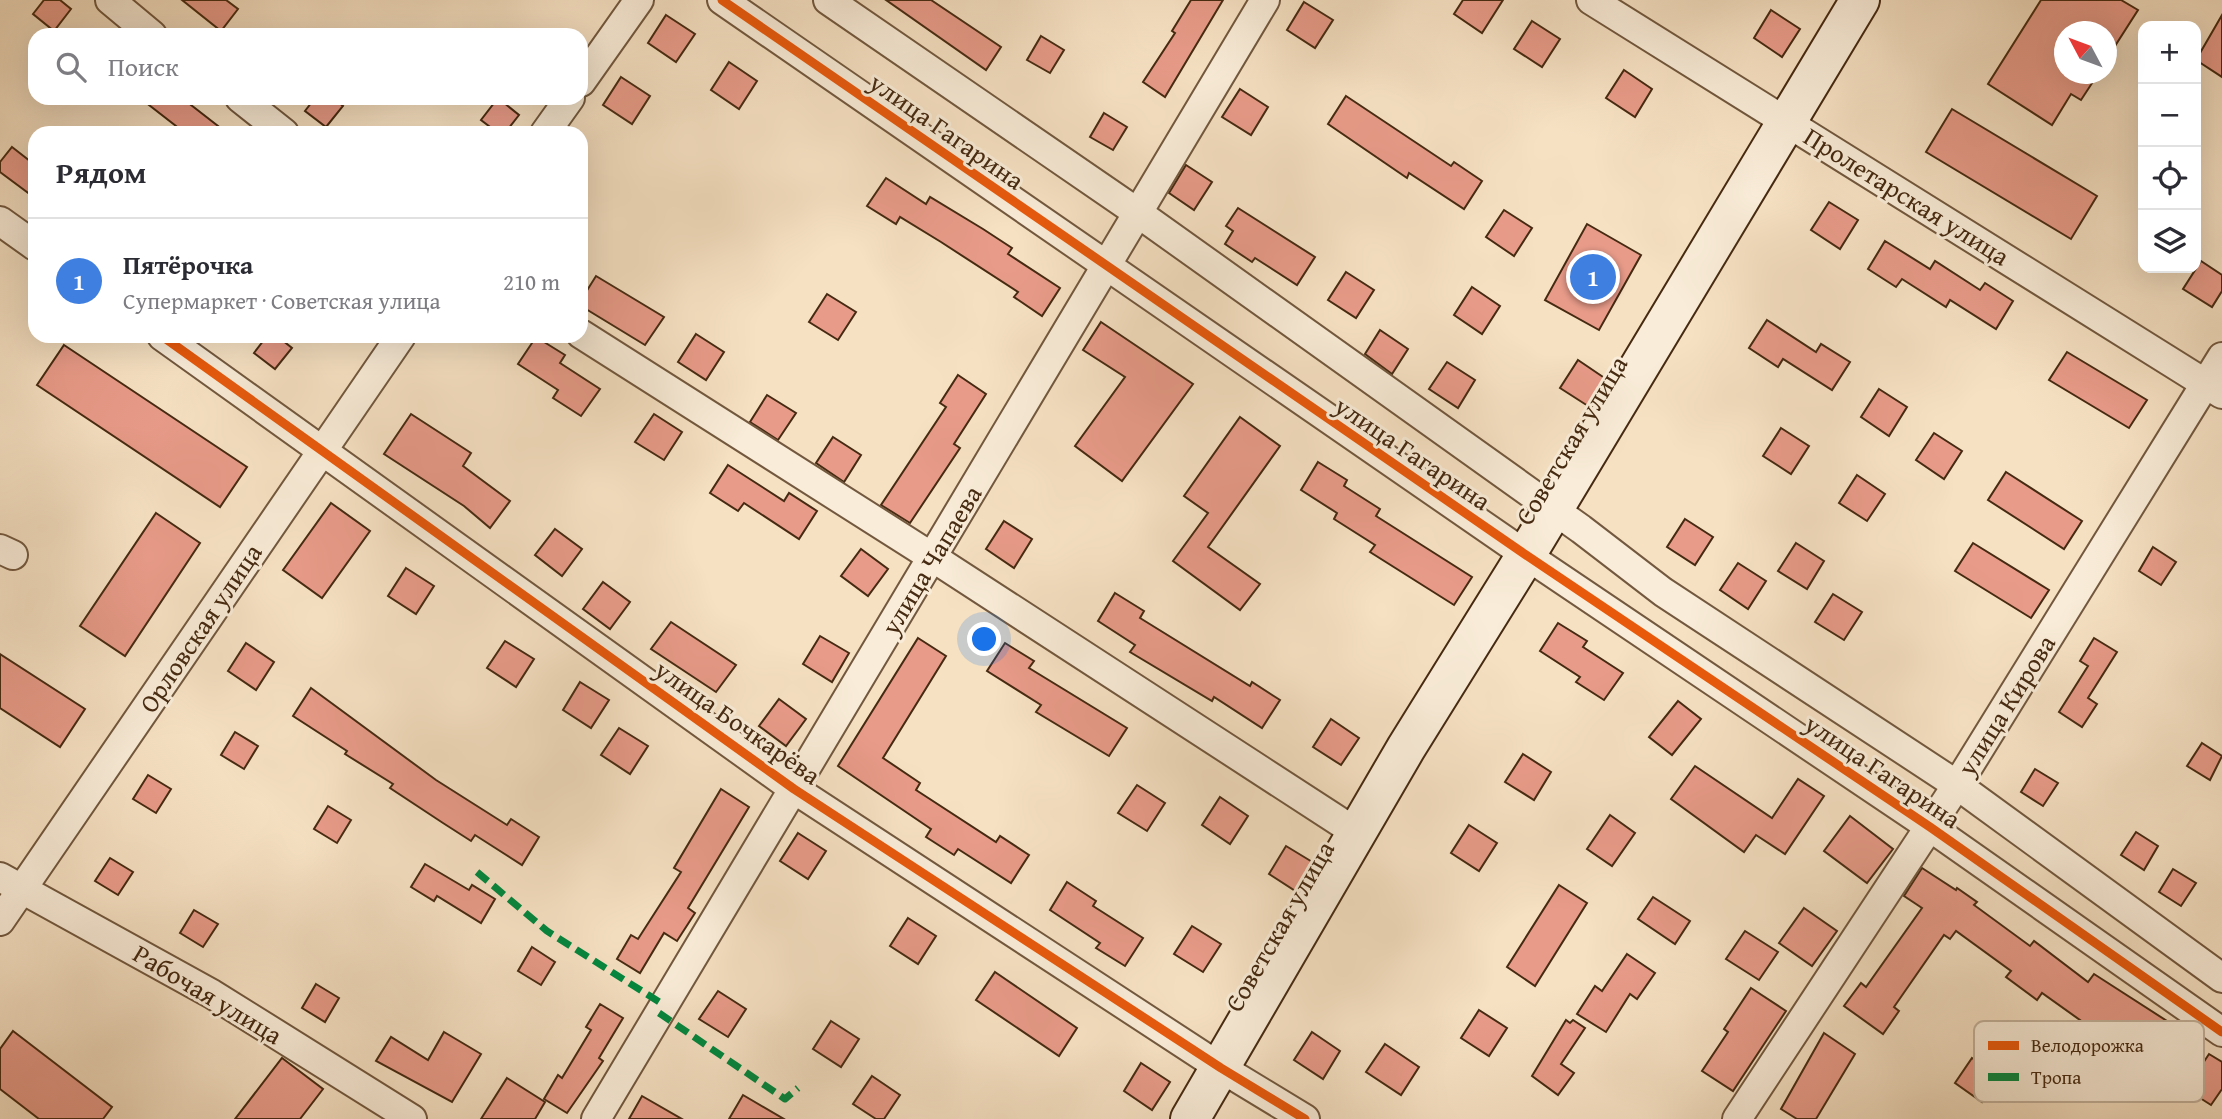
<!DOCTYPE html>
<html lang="ru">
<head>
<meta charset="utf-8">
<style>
  :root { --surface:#fff; --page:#f2f2f3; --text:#2b2b33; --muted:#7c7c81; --line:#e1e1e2; --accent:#1a73e8 }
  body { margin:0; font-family:"Gentium Book Plus",serif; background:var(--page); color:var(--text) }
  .controls { position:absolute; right:21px; top:21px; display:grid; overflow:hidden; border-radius:14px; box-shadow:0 7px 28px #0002 }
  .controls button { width:63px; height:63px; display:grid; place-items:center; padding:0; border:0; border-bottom:2px solid var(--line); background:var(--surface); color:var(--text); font:35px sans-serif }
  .compass { position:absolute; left:2054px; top:21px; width:63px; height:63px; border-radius:50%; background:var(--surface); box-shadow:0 7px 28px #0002; rotate:311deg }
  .you { position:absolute; left:985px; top:640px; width:24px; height:24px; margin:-18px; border:5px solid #fff; border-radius:50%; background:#1a73e8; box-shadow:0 0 0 10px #1a73e833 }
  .badge { display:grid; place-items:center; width:46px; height:46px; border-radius:50%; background:var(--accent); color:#fff; font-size:23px; font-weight:700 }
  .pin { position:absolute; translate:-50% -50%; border:4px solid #fff; box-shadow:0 2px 7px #0006 }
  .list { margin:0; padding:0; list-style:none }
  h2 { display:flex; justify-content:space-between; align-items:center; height:91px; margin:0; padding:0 28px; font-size:30px }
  h2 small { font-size:23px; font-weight:400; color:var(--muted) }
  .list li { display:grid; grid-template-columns:46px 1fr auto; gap:21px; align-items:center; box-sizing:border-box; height:126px; padding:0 28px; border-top:2px solid var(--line) }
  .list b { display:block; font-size:26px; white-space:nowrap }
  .list p { margin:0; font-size:23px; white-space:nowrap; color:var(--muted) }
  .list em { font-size:23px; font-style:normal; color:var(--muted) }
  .icon { flex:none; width:38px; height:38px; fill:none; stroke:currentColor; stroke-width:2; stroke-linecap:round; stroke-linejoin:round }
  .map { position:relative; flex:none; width:2222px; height:1119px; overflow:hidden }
  .search { position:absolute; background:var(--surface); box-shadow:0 7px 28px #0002; left:28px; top:28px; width:560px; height:77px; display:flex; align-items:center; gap:18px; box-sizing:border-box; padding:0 24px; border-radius:21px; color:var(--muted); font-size:26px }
  .panel { position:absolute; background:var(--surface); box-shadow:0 7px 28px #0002; left:28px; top:126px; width:560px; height:217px; border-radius:21px }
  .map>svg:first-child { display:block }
  .building { fill:#e89b89; stroke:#462a11; stroke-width:2 }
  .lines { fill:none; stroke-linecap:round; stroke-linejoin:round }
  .street-casing { stroke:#72583e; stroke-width:32 }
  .secondary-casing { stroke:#462a11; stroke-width:42 }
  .street { stroke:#f9ecd8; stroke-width:28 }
  .secondary { stroke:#f9ecd8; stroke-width:38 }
  .quiet { stroke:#00873e; stroke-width:7; stroke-dasharray:14 7; stroke-linecap:butt }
  .cycleway-casing { stroke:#f9ecd8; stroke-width:13 }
  .cycleway { stroke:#e8590c; stroke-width:9 }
  .labels { text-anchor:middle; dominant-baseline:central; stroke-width:6; stroke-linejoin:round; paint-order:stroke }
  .street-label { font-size:26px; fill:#462a11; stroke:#f9ecd8 }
  .key { fill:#f9ecd8; stroke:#c3b29c; stroke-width:2 }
  .key-label { font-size:19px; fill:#462a11 }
</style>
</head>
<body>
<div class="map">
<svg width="2222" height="1119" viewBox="0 0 2222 1119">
  <rect width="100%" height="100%" fill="#f6e1c3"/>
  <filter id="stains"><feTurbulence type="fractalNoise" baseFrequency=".00286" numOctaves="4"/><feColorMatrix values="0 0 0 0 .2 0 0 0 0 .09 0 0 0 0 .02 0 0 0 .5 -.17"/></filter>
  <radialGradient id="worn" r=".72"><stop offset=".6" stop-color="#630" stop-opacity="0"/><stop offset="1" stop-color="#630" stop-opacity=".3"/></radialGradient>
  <!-- building -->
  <g class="building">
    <path d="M44,0H60L71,9L54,31L33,14Z"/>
    <path d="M182,0H226L238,9L221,31Z"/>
    <path d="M886,0H931L1001,47L986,70Z"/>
    <path d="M1191,0H1223L1165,97L1143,82L1175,33L1172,31Z"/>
    <path d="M1463,0H1503L1482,33L1454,14Z"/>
    <path d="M2041,0H2121L2138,10L2106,60V32H2064V74H2098L2081,100L2071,94L2052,125L1988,84Z"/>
    <path d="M1304,2L1333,20L1315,48L1287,30Z"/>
    <path d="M1771,10L1800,29L1782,57L1754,38Z"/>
    <path d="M666,15L695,34L676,62L648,43Z"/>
    <path d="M2222,15V77L2196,60Z"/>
    <path d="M1532,21L1560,39L1542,67L1514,49Z"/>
    <path d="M1041,36L1064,50L1050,73L1027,60Z"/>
    <path d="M729,62L757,81L739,109L711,90Z"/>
    <path d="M1624,70L1652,89L1635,117L1606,98Z"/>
    <path d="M621,77L650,96L632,124L603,105Z"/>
    <path d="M1240,89L1268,107L1251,135L1222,117Z"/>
    <path d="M1346,96L1451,166L1454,162L1482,181L1464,209L1409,173L1407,178L1328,124Z"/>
    <path d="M140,98H182L227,133H185Z"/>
    <path d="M315,98H333L343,106L326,127L305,111Z"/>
    <path d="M498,98L519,115L505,133H498L481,120Z"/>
    <path d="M1952,109L2097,196L2071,239L1926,152Z"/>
    <path d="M1104,113L1127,127L1113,150L1090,137Z"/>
    <path d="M12,147L35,165V198L0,172V162Z"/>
    <path d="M1186,165L1212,182L1194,210L1169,193Z"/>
    <path d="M886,178L926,204L930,197L983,229L1012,248L1008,254L1060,288L1042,316L1014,297L1018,292L941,242L900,217L896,224L867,206Z"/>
    <path d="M1829,202L1858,220L1840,249L1811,230Z"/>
    <path d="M1238,208L1315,257L1297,285L1255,258L1252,262L1225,244L1233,231L1226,226Z"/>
    <path d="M1504,210L1532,228L1514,256L1486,237Z"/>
    <path d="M1587,224L1641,255L1599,330L1545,300Z"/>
    <path d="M1885,241L1930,269L1935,261L1980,290L1985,283L2013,301L1996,329L1950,300L1946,307L1902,279L1896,287L1868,269Z"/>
    <path d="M2201,261L2222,275V291L2212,307L2183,289Z"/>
    <path d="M1346,272L1374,290L1356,318L1328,300Z"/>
    <path d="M596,276L664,317L645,345L581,306V300Z"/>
    <path d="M1472,287L1500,306L1482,334L1454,315Z"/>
    <path d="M827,294L856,312L838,340L809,322Z"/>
    <path d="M1767,320L1816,352L1821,344L1850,362L1832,390L1783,359L1778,367L1749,348Z"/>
    <path d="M1101,322L1193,384L1122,481L1075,446L1125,377L1083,350Z"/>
    <path d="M1380,330L1408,349L1392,374L1365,354Z"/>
    <path d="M696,334L724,352L706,380L678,362Z"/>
    <path d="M267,336H277L292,348L275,369L254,353Z"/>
    <path d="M536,337L565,355L560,363L600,389L581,416L553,398L558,390L518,364Z"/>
    <path d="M64,345L247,467L220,507L37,385Z"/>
    <path d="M2067,352L2147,400L2129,428L2049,380Z"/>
    <path d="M1578,360L1606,379L1588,406L1560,388Z"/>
    <path d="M1447,362L1475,380L1458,408L1429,389Z"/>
    <path d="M958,375L986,394L954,444L960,448L910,523L881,505L946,407L940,403Z"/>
    <path d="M1879,389L1907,407L1889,436L1861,417Z"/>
    <path d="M767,395L796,413L778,440L750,422Z"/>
    <path d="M411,414L471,453L463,466L510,501L490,528L464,506L384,454Z"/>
    <path d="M654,414L682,432L664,460L635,442Z"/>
    <path d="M1240,417L1280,446L1208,547L1260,584L1240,610L1173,561L1208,513L1184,496Z"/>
    <path d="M1781,428L1809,446L1791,474L1763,456Z"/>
    <path d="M1934,433L1962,451L1944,479L1916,460Z"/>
    <path d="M833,437L861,455L844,482L816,463Z"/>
    <path d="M1318,462L1347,480L1344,486L1380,509L1376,516L1472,577L1454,605L1370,552L1375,545L1334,519L1337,513L1301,490Z"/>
    <path d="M728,465L784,501L789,493L817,511L799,539L744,503L738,511L710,493Z"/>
    <path d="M2006,472L2082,521L2064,549L1988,500Z"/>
    <path d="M1857,475L1885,494L1867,521L1839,503Z"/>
    <path d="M331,503L370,531L322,598L283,570Z"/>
    <path d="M156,513L200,543L125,656L80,626Z"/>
    <path d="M1685,519L1713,537L1695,565L1667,547Z"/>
    <path d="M1004,521L1032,539L1014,568L986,549Z"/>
    <path d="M555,529L582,549L562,576L535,555Z"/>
    <path d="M1796,543L1824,561L1807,589L1778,571Z"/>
    <path d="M1973,543L2049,590L2031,618L1955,571Z"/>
    <path d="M2153,547L2176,562L2161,585L2139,571Z"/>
    <path d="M861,549L888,569L868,596L841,576Z"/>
    <path d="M1738,563L1766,581L1748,609L1720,590Z"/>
    <path d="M406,568L434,586L416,614L388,596Z"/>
    <path d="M603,582L630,602L610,629L583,609Z"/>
    <path d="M1115,593L1144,611L1140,618L1250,686L1252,682L1280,700L1262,728L1214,697L1212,701L1130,652L1135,645L1098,621Z"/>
    <path d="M1833,594L1862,612L1844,640L1815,622Z"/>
    <path d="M671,622L736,665L716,692L651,649Z"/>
    <path d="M1558,623L1587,641L1583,647L1623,673L1604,700L1576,682L1580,677L1540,651Z"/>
    <path d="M820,636L849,653L832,682L803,664Z"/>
    <path d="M918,638L946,656L883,758L920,783L916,790L996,842L1000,836L1029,855L1011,883L958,849L954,855L926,837L931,829L838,766Z"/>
    <path d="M2094,638L2117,652L2088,698L2097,704L2082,727L2059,712L2088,666L2080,661Z"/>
    <path d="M505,641L534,659L516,687L487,668Z"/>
    <path d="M246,643L274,662L256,690L228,671Z"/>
    <path d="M1005,643L1034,661L1029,668L1127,728L1109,756L1036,712L1041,705L987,671Z"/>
    <path d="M0,654L85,709L60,747L0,708Z"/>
    <path d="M580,682L609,700L591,728L563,710Z"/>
    <path d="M311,688L436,780L507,825L511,819L539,837L522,865L475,835L471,841L443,823L390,788L393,784L345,754L347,751L293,716Z"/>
    <path d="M779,699L806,719L786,746L759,726Z"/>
    <path d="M1678,701L1701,719L1672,755L1649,737Z"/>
    <path d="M1331,719L1359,738L1341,765L1313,747Z"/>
    <path d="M619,728L648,746L630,774L601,755Z"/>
    <path d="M235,732L258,746L244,769L221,755Z"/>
    <path d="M2202,743L2222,756L2210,780L2187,766Z"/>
    <path d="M1523,754L1551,772L1534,800L1505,782Z"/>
    <path d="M1695,766L1772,818L1798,779L1824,796L1785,854L1756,835L1744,852L1671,799Z"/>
    <path d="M2035,769L2058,783L2043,806L2021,792Z"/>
    <path d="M148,775L171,789L156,813L133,799Z"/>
    <path d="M1137,785L1165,803L1147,831L1118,813Z"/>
    <path d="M721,789L749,807L688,908L695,913L677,941L664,933L640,973L617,959L631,935L638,939L681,872L674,868Z"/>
    <path d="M1220,797L1248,816L1230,844L1202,825Z"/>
    <path d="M328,806L351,820L337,843L314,829Z"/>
    <path d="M1610,815L1635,833L1612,866L1587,849Z"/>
    <path d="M1850,816L1893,849L1867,883L1824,851Z"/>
    <path d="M1469,825L1497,843L1479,871L1451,853Z"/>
    <path d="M2136,832L2158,846L2144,870L2121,855Z"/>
    <path d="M798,833L826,851L808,879L780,861Z"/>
    <path d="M1286,846L1314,863L1297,892L1269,874Z"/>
    <path d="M110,858L133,872L118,895L95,881Z"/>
    <path d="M425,864L469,890L472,885L495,899L481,923L437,896L434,901L411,887Z"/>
    <path d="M1922,868L1956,890L1957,888L1977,902L1974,905L2030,946L2034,941L2088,982L2094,974L2181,1030L2153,1072L2042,993L2037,1000L2006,977L2011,971L1956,931L1950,939L1944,935L1894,1007L1899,1011L1883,1034L1844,1006L1861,983L1866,987L1922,908L1904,896Z"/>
    <path d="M2173,869L2196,883L2181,906L2159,892Z"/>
    <path d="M1067,882L1096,901L1093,906L1143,938L1125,966L1096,948L1100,943L1050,910Z"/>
    <path d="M1559,885L1587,903L1535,986L1507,967Z"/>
    <path d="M1653,897L1690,921L1675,944L1638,919Z"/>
    <path d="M1804,908L1837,931L1812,966L1779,943Z"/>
    <path d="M194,910L218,924L203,947L180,933Z"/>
    <path d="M908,918L936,936L918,964L890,946Z"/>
    <path d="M1192,926L1221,944L1203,972L1174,954Z"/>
    <path d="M1745,931L1778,952L1759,980L1726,959Z"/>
    <path d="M532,947L555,962L541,985L518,971Z"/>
    <path d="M1627,954L1655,973L1637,999L1630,994L1606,1032L1577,1014L1595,986L1602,991Z"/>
    <path d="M995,972L1077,1028L1059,1056L976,1000Z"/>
    <path d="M316,984L339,998L325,1022L302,1008Z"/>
    <path d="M1751,988L1786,1011L1733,1091L1702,1071L1728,1032L1724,1029Z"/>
    <path d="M718,991L746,1009L728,1037L699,1019Z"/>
    <path d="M600,1004L623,1018L599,1058L603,1061L567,1113L544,1099L558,1075L562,1078L591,1030L586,1027Z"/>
    <path d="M1479,1010L1507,1028L1489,1056L1461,1038Z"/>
    <path d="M1566,1020L1570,1023L1573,1020L1585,1028L1561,1064L1574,1073L1558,1095L1532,1076Z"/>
    <path d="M831,1021L859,1039L841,1067L813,1049Z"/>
    <path d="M13,1031L112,1107L103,1119H39L0,1089V1049Z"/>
    <path d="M444,1032L481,1054L452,1102L376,1061L391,1037L428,1060Z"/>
    <path d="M1312,1032L1340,1051L1323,1079L1294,1060Z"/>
    <path d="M1824,1033L1855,1054L1816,1119H1797L1781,1109Z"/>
    <path d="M1385,1044L1419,1067L1401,1095L1366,1072Z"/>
    <path d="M2209,1054L2222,1062V1089L2211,1105L2186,1089Z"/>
    <path d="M282,1058L323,1089L300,1119H235Z"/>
    <path d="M1972,1058L1999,1076L1982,1102L1955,1083Z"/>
    <path d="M1141,1063L1170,1082L1152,1110L1124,1091Z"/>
    <path d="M872,1076L900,1095L884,1119H876L853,1104Z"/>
    <path d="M507,1078L545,1102L535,1119H481Z"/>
    <path d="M743,1095L784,1119H729Z"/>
    <path d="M642,1096L682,1119H629Z"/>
  </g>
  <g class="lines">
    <defs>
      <g id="street">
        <path d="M110,0L152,35"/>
        <path d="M722,0L1526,555L1930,827L2222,1032"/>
        <path d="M828,0L1138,213L1581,529L1663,592L1957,785L2222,978"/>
        <path d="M1591,0L2222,394"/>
        <path d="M581,82L639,0"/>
        <path d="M240,98L284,133"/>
        <path d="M545,133L570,98"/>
        <path d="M0,221L35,246"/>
        <path d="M581,334L932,557L1357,833"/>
        <path d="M162,336L794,789L1221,1068L1305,1119"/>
        <path d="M0,549L13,555"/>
        <path d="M0,877L212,994L412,1119"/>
        <path d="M0,921L401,336"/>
        <path d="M596,1119L1265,0"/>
        <path d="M1737,1119L1957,785L2222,357"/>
      </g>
      <path id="secondary" d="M1190,1119L1406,748L1526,555L1860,0"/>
    </defs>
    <!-- street casing -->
    <use href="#street" class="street-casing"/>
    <!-- secondary casing -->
    <use href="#secondary" class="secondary-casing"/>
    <!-- street -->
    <use href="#street" class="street"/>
    <!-- secondary -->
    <use href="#secondary" class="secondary"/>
    <!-- quiet -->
    <g class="quiet">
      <path d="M477,872L547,931L664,1005"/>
      <path d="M659,1013L785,1099L798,1088"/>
    </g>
    <defs>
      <g id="cycleway">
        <path d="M722,0L1526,555L1930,827L2222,1032"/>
        <path d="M162,336L794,789L1221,1068L1305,1119"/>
      </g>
    </defs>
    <!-- cycleway casing -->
    <use href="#cycleway" class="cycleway-casing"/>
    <!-- cycleway -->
    <use href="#cycleway" class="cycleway"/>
  </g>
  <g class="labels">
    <!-- street labels -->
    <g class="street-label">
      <text transform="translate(947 131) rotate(35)">улица Гагарина</text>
      <text transform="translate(1907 196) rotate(32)">Пролетарская улица</text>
      <text transform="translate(1571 440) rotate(-59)">Советская улица</text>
      <text transform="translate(1413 453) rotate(34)">улица Гагарина</text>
      <text transform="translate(931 560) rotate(-59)">улица Чапаева</text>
      <text transform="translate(200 628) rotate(-56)">Орловская улица</text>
      <text transform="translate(2006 705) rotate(-58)">улица Кирова</text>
      <text transform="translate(738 722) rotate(35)">улица Бочкарёва</text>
      <text transform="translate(1883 771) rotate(34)">улица Гагарина</text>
      <text transform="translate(1279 926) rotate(-60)">Советская улица</text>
      <text transform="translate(208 994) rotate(31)">Рабочая улица</text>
    </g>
  </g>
  <!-- legend -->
  <rect x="1974" y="1021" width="230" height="81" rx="10" class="key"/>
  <rect x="1988" y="1041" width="31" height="9" fill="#e8590c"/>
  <rect x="1988" y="1073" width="31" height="8" fill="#00873e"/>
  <g class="key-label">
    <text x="2031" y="1052">Велодорожка</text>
    <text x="2031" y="1084">Тропа</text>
  </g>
  <rect width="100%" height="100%" filter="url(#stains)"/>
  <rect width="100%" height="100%" fill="url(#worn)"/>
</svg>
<div class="controls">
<button>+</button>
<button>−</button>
<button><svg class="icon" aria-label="locate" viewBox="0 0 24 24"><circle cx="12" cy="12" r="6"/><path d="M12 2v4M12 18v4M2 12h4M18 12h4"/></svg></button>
<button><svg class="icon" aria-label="layers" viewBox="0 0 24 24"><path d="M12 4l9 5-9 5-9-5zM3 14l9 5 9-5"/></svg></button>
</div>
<svg class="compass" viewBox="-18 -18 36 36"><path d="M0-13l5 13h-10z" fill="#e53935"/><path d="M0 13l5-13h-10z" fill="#7c7c81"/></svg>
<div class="you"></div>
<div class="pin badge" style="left:1593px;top:277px;background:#3f7fe0">1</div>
<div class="search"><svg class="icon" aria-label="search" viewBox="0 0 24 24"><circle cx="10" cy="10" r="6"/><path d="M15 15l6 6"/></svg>Поиск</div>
<section class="panel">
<h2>Рядом<small></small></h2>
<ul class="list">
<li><span class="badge" style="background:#3f7fe0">1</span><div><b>Пятёрочка</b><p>Супермаркет · Советская улица</p></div><em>210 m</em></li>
</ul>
</section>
</div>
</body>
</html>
